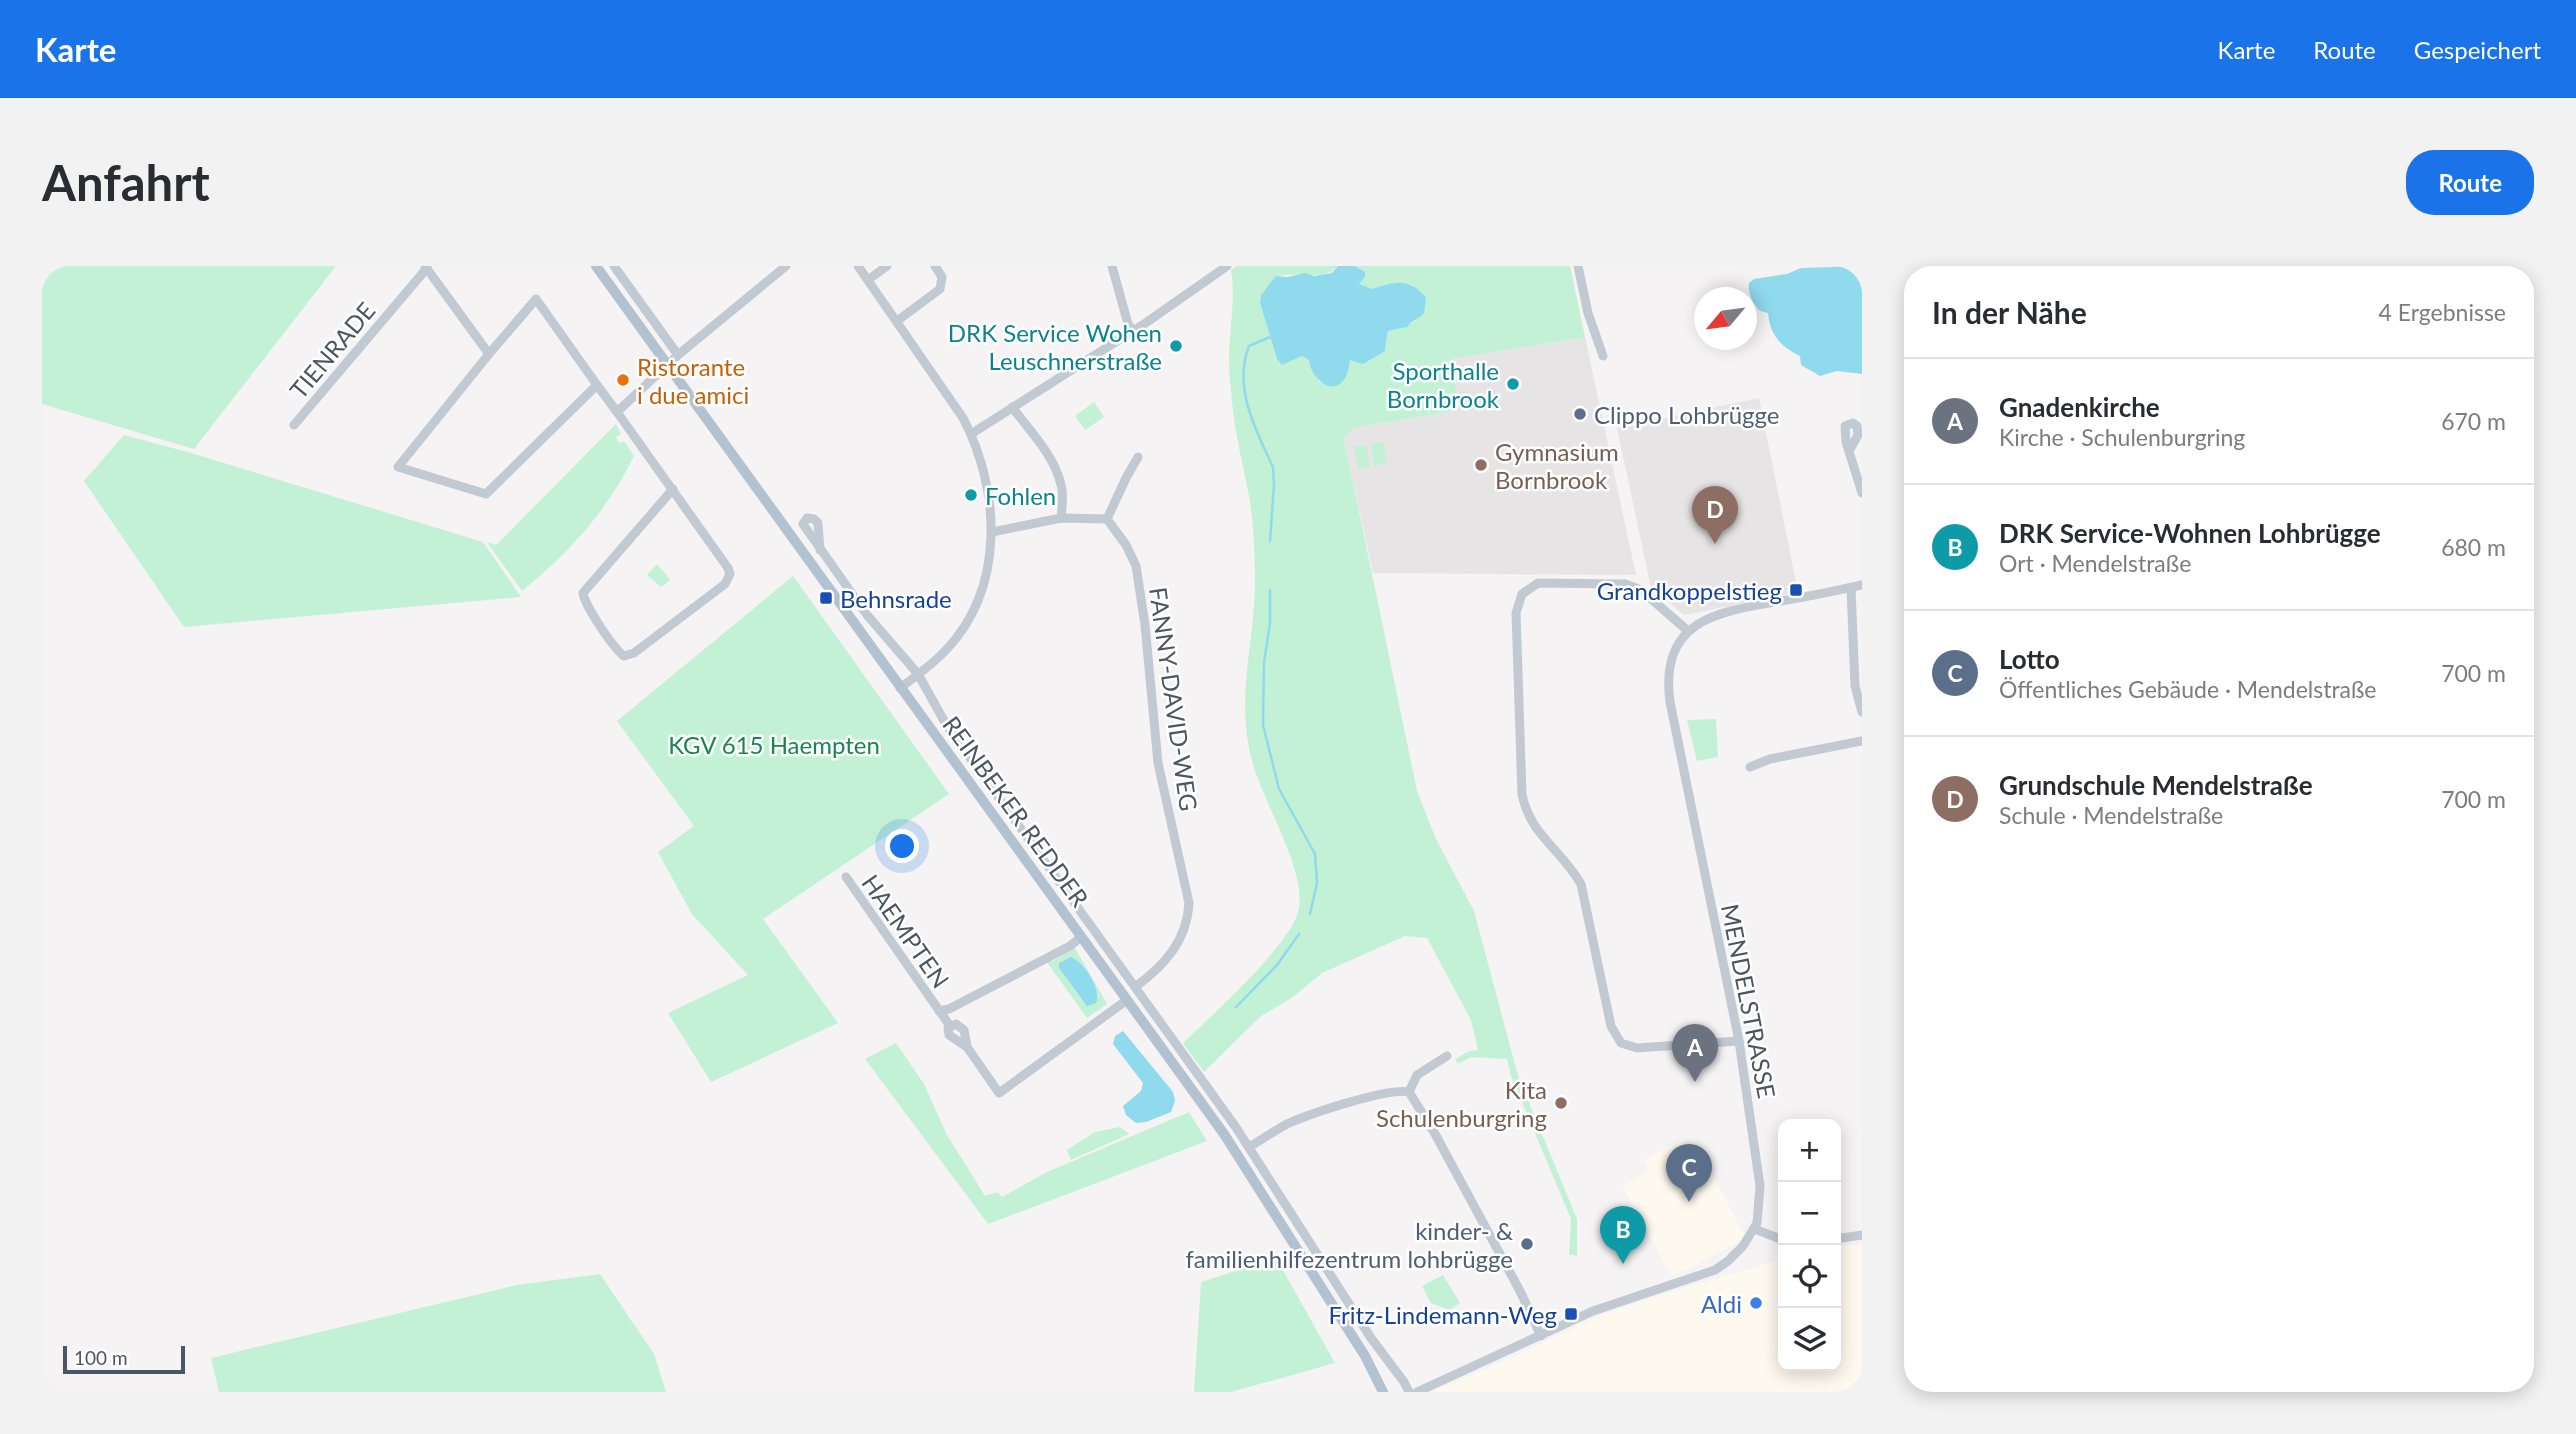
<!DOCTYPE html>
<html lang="de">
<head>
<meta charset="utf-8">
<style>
  :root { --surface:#fff; --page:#f2f2f3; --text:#2b2b33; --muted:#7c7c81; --line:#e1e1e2; --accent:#1a73e8 }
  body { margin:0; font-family:Lato,sans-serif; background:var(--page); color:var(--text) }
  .controls { position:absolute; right:21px; bottom:21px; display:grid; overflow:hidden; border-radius:14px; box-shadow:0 4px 18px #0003 }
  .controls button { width:63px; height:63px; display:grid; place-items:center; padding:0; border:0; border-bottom:2px solid var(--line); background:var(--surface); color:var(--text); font:35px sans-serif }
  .compass { position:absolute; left:1652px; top:21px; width:63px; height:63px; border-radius:50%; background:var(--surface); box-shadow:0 4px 18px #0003; rotate:241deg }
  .scale { position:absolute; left:21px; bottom:18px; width:122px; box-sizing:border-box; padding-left:7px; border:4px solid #4a5661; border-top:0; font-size:19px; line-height:24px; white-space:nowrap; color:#4a5661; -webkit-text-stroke:5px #fff; paint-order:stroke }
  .you { position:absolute; left:861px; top:581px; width:24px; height:24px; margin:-18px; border:5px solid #fff; border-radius:50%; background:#1a73e8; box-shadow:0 0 0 10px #1a73e833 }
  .badge { display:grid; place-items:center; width:46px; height:46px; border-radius:50%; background:var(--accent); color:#fff; font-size:23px; font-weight:700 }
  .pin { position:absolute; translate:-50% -58px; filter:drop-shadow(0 2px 4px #0008) }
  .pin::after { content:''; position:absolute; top:37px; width:24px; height:21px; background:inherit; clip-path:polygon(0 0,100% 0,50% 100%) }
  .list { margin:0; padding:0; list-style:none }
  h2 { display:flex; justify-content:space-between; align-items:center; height:91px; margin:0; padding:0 28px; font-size:30px }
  h2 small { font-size:23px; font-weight:400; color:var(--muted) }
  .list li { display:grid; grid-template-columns:46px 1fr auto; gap:21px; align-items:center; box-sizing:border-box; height:126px; padding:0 28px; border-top:2px solid var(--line) }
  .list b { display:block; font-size:26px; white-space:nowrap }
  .list p { margin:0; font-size:23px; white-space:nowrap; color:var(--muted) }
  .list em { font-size:23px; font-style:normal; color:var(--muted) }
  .icon { flex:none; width:38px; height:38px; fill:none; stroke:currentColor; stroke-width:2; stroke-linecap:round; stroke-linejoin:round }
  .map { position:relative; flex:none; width:1820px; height:1126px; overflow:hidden; border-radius:28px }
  header { display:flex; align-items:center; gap:42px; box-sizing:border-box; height:98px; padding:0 35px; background:var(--accent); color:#fff }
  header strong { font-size:33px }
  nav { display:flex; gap:38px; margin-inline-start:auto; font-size:24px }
  .intro { display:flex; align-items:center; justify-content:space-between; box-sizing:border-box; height:168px; padding:0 42px }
  h1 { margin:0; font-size:49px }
  .button { padding:18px 32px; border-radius:28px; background:var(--accent); color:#fff; font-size:24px; font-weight:700 }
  main { display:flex; gap:42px; padding:0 42px }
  aside { flex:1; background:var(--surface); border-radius:28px; box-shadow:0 4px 18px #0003 }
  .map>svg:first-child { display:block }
  .commercial { fill:#fdf9ef }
  .education { fill:#e6e4e5 }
  .green { fill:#c3f1d5 }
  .water { fill:#90daee }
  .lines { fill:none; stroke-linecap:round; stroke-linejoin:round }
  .stream { stroke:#90daee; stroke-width:2.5 }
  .minor { stroke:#c1cad2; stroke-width:9 }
  .major { stroke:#b3c2d1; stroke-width:10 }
  .culture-dot { fill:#0f9aa8; stroke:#fff; stroke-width:2.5 }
  .food-dot { fill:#e8710a; stroke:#fff; stroke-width:2.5 }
  .service-dot { fill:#5c6f8a; stroke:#fff; stroke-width:2.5 }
  .education-dot { fill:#8d6e63; stroke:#fff; stroke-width:2.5 }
  .transit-dot { fill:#1a4fb4; stroke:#fff; stroke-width:2.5 }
  .shop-dot { fill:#3f7fe0; stroke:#fff; stroke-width:2.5 }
  .labels { text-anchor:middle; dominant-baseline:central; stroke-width:5; stroke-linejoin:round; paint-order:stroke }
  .culture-label { font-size:24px; fill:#0d838f; stroke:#fff; text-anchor:end }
  .street-label { font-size:24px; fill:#4a5661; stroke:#fff }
  .food-label { font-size:24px; fill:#c56008; stroke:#fff; text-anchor:start }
  .service-label { font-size:24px; fill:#4e5e75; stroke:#fff; text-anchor:start }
  .education-label { font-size:24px; fill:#785e54; stroke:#fff; text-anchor:start }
  .transit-label { font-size:24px; fill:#164399; stroke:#fff; text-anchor:end }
  .park-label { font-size:24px; fill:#17864f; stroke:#fff }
  .shop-label { font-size:24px; fill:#366cbe; stroke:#fff; text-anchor:end }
</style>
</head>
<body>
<header>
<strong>Karte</strong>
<nav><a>Karte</a><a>Route</a><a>Gespeichert</a></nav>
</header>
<div class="intro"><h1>Anfahrt</h1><a class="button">Route</a></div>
<main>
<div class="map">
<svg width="1820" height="1126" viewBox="0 0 1820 1126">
  <rect width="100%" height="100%" fill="#f5f3f3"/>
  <!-- commercial -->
  <g class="commercial">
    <path d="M1640,873L1657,906L1666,902L1704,971L1650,1001L1629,1010L1580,920L1607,905L1601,894Z"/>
    <path d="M1820,978V1126H1390L1467,1093L1559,1049L1608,1032L1741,993V1100H1794V981Z"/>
  </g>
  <!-- education -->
  <g class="education">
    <path d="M1543,71L1594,309L1331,307L1302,173L1311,162L1417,144L1409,93Z"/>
    <path d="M1717,132L1756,326L1642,349L1609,322L1575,162Z"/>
  </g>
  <!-- green -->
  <g class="green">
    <path d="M0,0H294L152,183L0,138Z"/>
    <path d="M1195,0H1296C1281,16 1257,5 1237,10C1231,12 1230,18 1225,22C1220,27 1219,29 1218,37L1235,93L1240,98L1260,90L1267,94L1278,116L1308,94L1344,81L1346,65L1366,61L1368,57L1374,54L1371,19L1353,17L1331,24L1317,18V2L1313,0H1528L1543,71L1409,93L1417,144L1311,162L1302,173L1375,525L1394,573L1432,645L1476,810L1535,953V990L1527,988L1529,953L1469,810L1465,793L1429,791L1416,798L1413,793L1428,785L1436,784L1429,754L1385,672L1363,670L1280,707L1251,731L1219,750L1162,806L1141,777C1168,751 1252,676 1257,642C1264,599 1215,529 1207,482C1196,423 1212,377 1213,319C1213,290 1212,259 1207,230C1201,199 1193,167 1190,136C1189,122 1187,108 1187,94C1187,64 1194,34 1189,4Z"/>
    <path d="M1052,136L1062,151L1043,164L1033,150Z"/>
    <path d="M574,158L579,168L574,171L577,177L582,175L592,190C565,245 528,286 480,325L445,276L454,279Z"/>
    <path d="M82,169L149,187L441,276L479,331L142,361L42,215Z"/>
    <path d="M1341,176L1345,197L1332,200L1329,178Z"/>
    <path d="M1324,179L1328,201L1316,203L1312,181Z"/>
    <path d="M615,298L628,314L619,321L605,309Z"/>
    <path d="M751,310L907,528L721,653L796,757L669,816L626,747L706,709L650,648L616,586L652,560L575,455Z"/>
    <path d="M1674,453L1676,491L1655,495L1645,454Z"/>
    <path d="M1033,682L1065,738L1045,752L1004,695H1011Z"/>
    <path d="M854,777L882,818L905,869L943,930L956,926L960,931L1005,906L1147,846L1165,875L946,958L823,793Z"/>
    <path d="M1078,861L1087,868L1029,894L1025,884L1053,866Z"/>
    <path d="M1234,992L1293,1097L1189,1126H1152L1159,1016Z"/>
    <path d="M558,1008L612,1088L624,1126H177L169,1092L475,1019Z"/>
    <path d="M1401,1009L1418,1037L1407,1044L1389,1037L1380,1020Z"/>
  </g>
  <!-- water -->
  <g class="water">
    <path d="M1296,0H1313L1323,6V11L1317,18L1330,23C1354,16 1365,11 1384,31L1382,47L1379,50L1368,57L1366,61L1346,65L1343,85L1321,98L1308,94C1307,99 1306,108 1303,112C1290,133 1268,110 1267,94L1260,90L1240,99L1235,93L1218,37L1219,29L1234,10L1246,11L1263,7L1272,10L1290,7Z"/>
    <path d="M1820,0V108L1795,105L1778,110L1759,99L1758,90C1738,80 1728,69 1726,47L1718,45C1710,36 1706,28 1707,17L1712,13L1745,8L1759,2Z"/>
    <path d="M1029,691C1042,696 1060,724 1054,737L1045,740L1017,702V697Z"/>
    <path d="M1081,765L1131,826L1133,835L1129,846L1104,856L1094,857L1084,849L1081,840L1099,825L1101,817L1071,778L1073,770Z"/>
  </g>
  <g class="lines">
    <!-- stream -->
    <g class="stream">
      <path d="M1228,275L1232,219L1231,201C1213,163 1191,121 1207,80L1228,71"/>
      <path d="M1228,324V357L1222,397L1221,459L1237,523L1273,588L1275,617L1268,648"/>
      <path d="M1194,741L1235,699L1257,668"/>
    </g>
    <!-- minor -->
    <g class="minor">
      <path d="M383,0L447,88L356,201L444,228L555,119L494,33L447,88"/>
      <path d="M572,0L636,89"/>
      <path d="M816,0L921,152C959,225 963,322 904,384C890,399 874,410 858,422"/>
      <path d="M1070,0L1086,58L1091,65"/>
      <path d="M1536,0L1546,47L1561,90"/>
      <path d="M826,14L845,0"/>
      <path d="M855,55L898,23L900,11L893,0"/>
      <path d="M555,119L575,146L636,89L744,0"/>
      <path d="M970,141C987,164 1013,190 1019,219C1022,229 1020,241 1019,252"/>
      <path d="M575,146L686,302L688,308L683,318L592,387L582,390C571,382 543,340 541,327L631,223"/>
      <path d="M252,159L385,2"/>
      <path d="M929,168L1105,56L1185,0"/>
      <path d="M1807,185L1816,169L1815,160L1811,157L1803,160L1804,176L1820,227"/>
      <path d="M1065,253L1084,212L1096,191"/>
      <path d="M950,266L1019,252L1065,253L1084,279L1094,300L1103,359L1116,497L1147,637C1145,675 1122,700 1093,721"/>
      <path d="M778,284L776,257L772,253L765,252L761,258L825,349L876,408L905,460L1193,860L1329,1072L1362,1116L1367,1126"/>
      <path d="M1809,322L1813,420L1820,446"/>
      <path d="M1646,365L1599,324L1583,318L1496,317L1480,328L1474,347L1480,529C1489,570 1519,583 1539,618L1569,760L1579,777L1595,782L1697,775"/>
      <path d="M1708,501L1728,493L1820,475"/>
      <path d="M804,611L908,760"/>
      <path d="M897,745L907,743L1028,680L1039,671"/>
      <path d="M925,781L907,769L906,762L914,758L922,764L925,780V781L957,827L1085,734"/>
      <path d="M1367,826L1375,809L1405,790"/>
      <path d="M1207,881C1219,874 1232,865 1245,858C1267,848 1347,821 1367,826L1392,866L1478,1025L1499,1070"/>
      <path d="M1713,963L1741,974"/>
      <path d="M1794,973L1820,969"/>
      <path d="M1375,1126L1551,1045L1673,1004L1686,995L1701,980L1715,957L1718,920L1697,775L1628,436C1617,353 1676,346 1739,335C1766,331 1793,325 1820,319"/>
    </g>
    <!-- major -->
    <path class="major" d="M554,0L1182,868L1323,1090L1341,1126"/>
  </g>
  <!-- markers -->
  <g class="culture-dot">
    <circle cx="1134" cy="80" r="7"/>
    <circle cx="1471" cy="118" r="7"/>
    <circle cx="929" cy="229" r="7"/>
  </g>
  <circle class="food-dot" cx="581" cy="114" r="7"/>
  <g class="service-dot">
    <circle cx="1538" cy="148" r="7"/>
    <circle cx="1485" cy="978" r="7"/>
  </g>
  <g class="education-dot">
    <circle cx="1439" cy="199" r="7"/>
    <circle cx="1519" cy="837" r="7"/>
  </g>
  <g class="transit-dot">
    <rect x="1747" y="317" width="14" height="14" rx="3.5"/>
    <rect x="777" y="325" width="14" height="14" rx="3.5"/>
    <rect x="1522" y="1041" width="14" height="14" rx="3.5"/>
  </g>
  <circle class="shop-dot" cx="1714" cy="1037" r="7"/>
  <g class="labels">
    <!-- culture labels -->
    <g class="culture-label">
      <text x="1120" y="66">DRK Service Wohen<tspan x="1120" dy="28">Leuschnerstraße</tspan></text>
      <text x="1457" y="104">Sporthalle<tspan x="1457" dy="28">Bornbrook</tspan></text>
      <text x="943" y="229" text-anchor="start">Fohlen</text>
    </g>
    <!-- street labels -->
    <g class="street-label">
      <text transform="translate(290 84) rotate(-50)">TIENRADE</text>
      <text transform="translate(1132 433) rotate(82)">FANNY-DAVID-WEG</text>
      <text transform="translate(974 545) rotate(54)">REINBEKER REDDER</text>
      <text transform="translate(864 665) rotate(55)">HAEMPTEN</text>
      <text transform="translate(1707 735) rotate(79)">MENDELSTRASSE</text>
    </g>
    <!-- food labels -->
    <g class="food-label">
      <text x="595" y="100">Ristorante<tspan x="595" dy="28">i due amici</tspan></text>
    </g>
    <!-- service labels -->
    <g class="service-label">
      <text x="1552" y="148">Clippo Lohbrügge</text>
      <text x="1471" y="964" text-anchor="end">kinder- &amp;<tspan x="1471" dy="28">familienhilfezentrum lohbrügge</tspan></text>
    </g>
    <!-- education labels -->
    <g class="education-label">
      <text x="1453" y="185">Gymnasium<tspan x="1453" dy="28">Bornbrook</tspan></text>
      <text x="1505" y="823" text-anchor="end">Kita<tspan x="1505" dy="28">Schulenburgring</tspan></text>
    </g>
    <!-- transit labels -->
    <g class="transit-label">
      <text x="1740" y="324">Grandkoppelstieg</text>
      <text x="798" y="332" text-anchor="start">Behnsrade</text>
      <text x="1515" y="1048">Fritz-Lindemann-Weg</text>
    </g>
    <!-- park labels -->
    <g class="park-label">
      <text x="732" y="478">KGV 615 Haempten</text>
    </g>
    <!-- shop labels -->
    <g class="shop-label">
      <text x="1700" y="1037">Aldi</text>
    </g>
  </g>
</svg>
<div class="controls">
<button>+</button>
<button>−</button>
<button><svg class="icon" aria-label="locate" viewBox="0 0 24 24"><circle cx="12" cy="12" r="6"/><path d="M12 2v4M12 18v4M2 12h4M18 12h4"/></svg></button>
<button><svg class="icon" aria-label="layers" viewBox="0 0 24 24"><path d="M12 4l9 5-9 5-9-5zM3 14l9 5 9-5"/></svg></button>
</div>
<svg class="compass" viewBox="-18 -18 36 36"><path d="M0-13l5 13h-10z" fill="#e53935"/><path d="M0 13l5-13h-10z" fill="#7c7c81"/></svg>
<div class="scale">100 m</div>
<div class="you"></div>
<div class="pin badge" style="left:1653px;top:816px;background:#6b7280">A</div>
<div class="pin badge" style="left:1581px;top:998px;background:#0f9aa8">B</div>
<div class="pin badge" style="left:1647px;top:936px;background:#5c6f8a">C</div>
<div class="pin badge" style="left:1673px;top:278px;background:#8d6e63">D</div>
</div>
<aside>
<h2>In der Nähe<small>4 Ergebnisse</small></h2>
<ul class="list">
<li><span class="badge" style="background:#6b7280">A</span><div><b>Gnadenkirche</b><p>Kirche · Schulenburgring</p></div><em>670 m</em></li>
<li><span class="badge" style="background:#0f9aa8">B</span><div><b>DRK Service-Wohnen Lohbrügge</b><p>Ort · Mendelstraße</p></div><em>680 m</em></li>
<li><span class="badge" style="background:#5c6f8a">C</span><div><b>Lotto</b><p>Öffentliches Gebäude · Mendelstraße</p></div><em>700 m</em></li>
<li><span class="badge" style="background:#8d6e63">D</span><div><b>Grundschule Mendelstraße</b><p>Schule · Mendelstraße</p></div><em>700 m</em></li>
</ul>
</aside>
</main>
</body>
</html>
